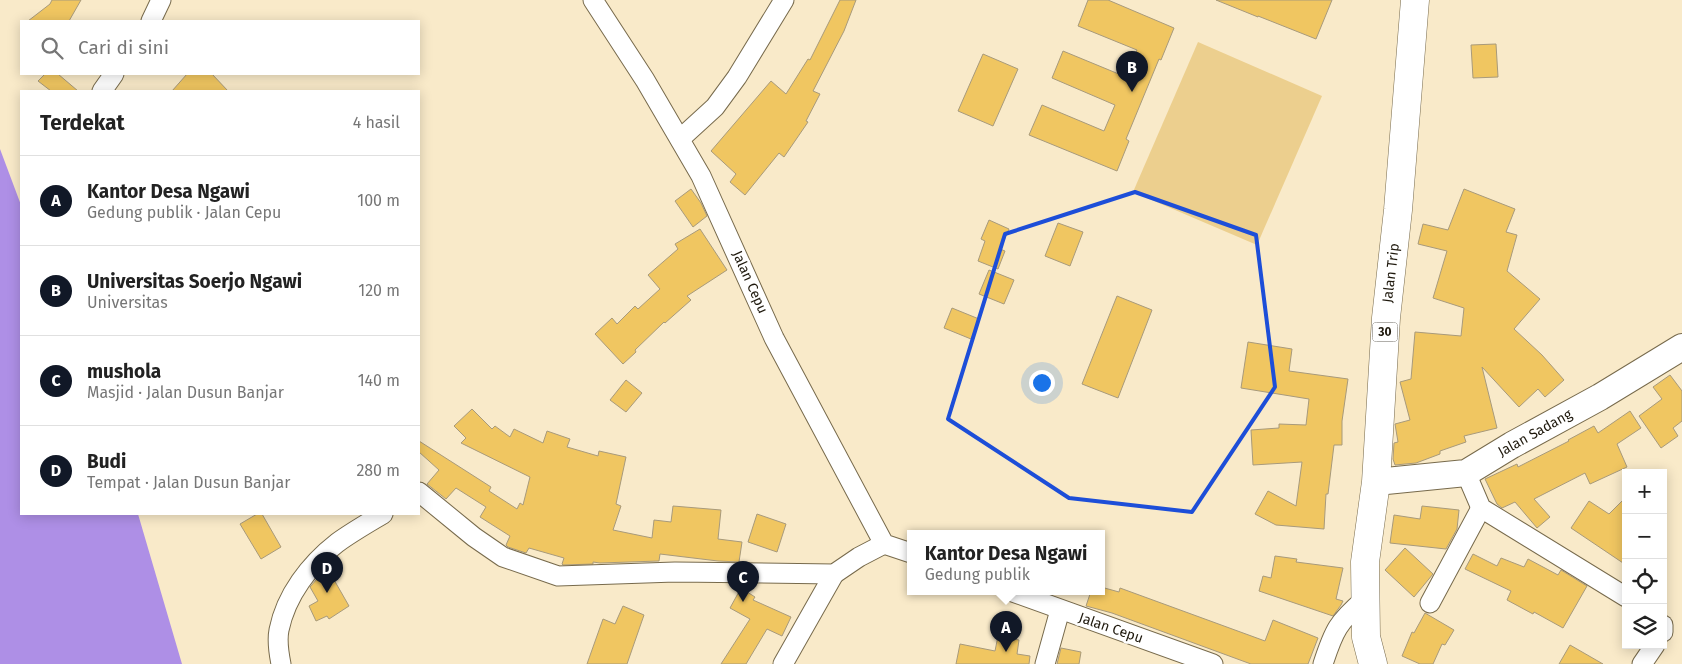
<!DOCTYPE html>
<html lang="id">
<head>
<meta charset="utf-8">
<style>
  :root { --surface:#fff; --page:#f2f2f2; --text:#222; --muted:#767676; --line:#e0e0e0; --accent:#111827 }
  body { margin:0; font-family:"Fira Sans",sans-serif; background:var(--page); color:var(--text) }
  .controls { position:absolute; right:15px; bottom:15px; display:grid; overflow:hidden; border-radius:0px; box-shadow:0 2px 12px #0003 }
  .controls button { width:45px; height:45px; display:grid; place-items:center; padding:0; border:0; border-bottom:1px solid var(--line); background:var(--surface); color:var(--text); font:25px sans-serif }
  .you { position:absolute; left:1041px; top:382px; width:18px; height:18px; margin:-12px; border:4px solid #fff; border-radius:50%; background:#1a73e8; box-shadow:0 0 0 8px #1a73e833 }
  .badge { display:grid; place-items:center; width:32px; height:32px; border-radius:50%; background:var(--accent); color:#fff; font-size:16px; font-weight:700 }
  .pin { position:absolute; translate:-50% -41px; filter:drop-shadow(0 1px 2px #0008) }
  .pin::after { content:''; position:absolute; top:26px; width:18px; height:15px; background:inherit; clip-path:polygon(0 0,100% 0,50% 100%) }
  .popup { position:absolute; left:907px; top:530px; width:198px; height:65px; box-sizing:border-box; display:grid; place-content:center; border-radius:0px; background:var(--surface); filter:drop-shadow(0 1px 4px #0005); font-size:16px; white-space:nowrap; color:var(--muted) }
  .popup b { font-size:19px; color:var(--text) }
  .popup::after { content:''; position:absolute; left:50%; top:100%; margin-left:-10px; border:10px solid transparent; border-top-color:var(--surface) }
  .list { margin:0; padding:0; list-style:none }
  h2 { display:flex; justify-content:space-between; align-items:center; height:65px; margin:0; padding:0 20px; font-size:21px }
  h2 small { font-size:16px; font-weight:400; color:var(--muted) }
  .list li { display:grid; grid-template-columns:32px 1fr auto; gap:15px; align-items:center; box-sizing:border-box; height:90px; padding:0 20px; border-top:1px solid var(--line) }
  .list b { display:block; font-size:19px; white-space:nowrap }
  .list p { margin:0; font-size:16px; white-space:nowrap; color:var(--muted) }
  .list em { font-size:16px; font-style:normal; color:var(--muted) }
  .icon { flex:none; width:28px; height:28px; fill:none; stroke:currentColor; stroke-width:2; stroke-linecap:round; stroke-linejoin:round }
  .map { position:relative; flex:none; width:1682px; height:664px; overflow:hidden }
  .search { position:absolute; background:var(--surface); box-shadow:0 2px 12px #0003; left:20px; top:20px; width:400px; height:55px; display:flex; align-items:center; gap:12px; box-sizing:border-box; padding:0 18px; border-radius:0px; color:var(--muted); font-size:19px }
  .panel { position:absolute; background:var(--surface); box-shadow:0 2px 12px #0003; left:20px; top:90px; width:400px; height:425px; border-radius:0px }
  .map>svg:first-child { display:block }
  .green { fill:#eccf8e }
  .water { fill:#ae8fe6 }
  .building { fill:#f0c661; stroke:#a89a7b }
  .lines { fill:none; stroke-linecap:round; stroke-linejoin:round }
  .street-casing { stroke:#776a4c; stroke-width:21 }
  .secondary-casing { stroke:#776a4c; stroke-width:28 }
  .highway-casing { stroke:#776a4c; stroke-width:29 }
  .street { stroke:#fff; stroke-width:19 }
  .secondary { stroke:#fff; stroke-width:26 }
  .highway { stroke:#fff; stroke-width:28 }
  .marked { fill:none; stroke:#1d4ed8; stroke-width:4; stroke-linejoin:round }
  .labels { text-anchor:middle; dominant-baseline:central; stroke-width:5; stroke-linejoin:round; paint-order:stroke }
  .shield { fill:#fff; stroke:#625e56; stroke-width:1 }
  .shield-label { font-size:12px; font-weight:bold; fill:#1f190d }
  .street-label { font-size:14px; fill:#1f190d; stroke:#fff }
</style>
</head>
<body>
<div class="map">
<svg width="1682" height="664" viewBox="0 0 1682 664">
  <rect width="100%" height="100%" fill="#f9eac9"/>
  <!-- green -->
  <path class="green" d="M1198,42L1322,96L1257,245L1133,192Z"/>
  <!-- water -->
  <path class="water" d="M0,149L21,205V514H138L182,664H0Z"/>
  <!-- building -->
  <g class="building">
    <path d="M52,0H81L69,21H28L50,4Z"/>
    <path d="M840,0H856L844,31L813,91L820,94L806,121L808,122L784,157L779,153L745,195L730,182L736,174L711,151L771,81L786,94L808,59L810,60Z"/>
    <path d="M1088,0H1108L1174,28L1161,60L1159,59L1126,139L1129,141L1117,171L1029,135L1042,105L1104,131L1115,105L1052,78L1063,51L1126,77L1137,50L1078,26Z"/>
    <path d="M1216,0H1332L1316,39L1258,16V17Z"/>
    <path d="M1496,44L1498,77L1473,78L1471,45Z"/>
    <path d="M983,54L1018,69L993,126L958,111Z"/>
    <path d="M45,74H58L78,91H51L38,81Z"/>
    <path d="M187,74H212L228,91H172Z"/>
    <path d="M691,189L701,203L707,216L693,227L675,201Z"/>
    <path d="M1464,189L1515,209L1506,232L1517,235L1507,271L1540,299L1514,329L1542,355L1564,380L1545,397L1538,389L1519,407L1482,367L1497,428L1464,436L1466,442L1440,451V454L1416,463L1395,465L1393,459L1394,443L1398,442L1395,424L1410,420L1400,382L1411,379L1415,332L1461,336L1464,308L1433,298L1447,251L1418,244L1423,224L1448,230Z"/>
    <path d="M989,220L1009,229L1000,249L1005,251L998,269L978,261L985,241L981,239Z"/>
    <path d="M1058,223L1083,232L1070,266L1045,256Z"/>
    <path d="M700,229L727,270L687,296L691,300L665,323L664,322L635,350L636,352L623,364L595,334L612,318L617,324L635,306L638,309L660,289L648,275L678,249L675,244Z"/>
    <path d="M989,270L1014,280L1004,304L979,294Z"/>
    <path d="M1117,296L1152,310L1118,398L1082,384Z"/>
    <path d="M952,308L979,319L971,339L944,328Z"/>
    <path d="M1248,342L1292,349L1289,371L1348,379L1342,421V445H1334L1328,494H1326L1324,529L1276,525L1255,514L1268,491L1296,506L1302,462L1253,465L1251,430L1279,428V424L1306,425L1309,399L1241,388Z"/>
    <path d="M1670,375L1682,391V421L1673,428L1678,436L1661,448L1639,416L1662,399L1653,387Z"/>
    <path d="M626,380L642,393L626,412L610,400Z"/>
    <path d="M472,409L492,429L495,426L510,437L514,429L543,443L547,431L570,439L567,447L598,456L599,451L626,457L616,504L621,506L613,530L652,538L654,520L671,522L673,506L721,510L718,539L742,542L739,562L718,561L660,554L659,561L600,563L593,562V564L563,565L562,564L564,558L529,548L526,553L508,547L506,545L510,536L480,517L486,507L456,488L446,499L427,484L439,470L419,452V441L491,487L489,491L517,509L520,503L523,505L530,477L461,443L466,438L454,426Z"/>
    <path d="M1630,411L1641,428L1617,444L1627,467L1590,484L1585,473L1534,499L1550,517L1537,528L1515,502L1502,508L1497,504L1485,479L1517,464L1518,467L1569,441L1568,440L1594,426L1598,433Z"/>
    <path d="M1626,497V565L1571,528L1589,501L1609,514Z"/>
    <path d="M1422,506L1459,510L1457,529L1446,549L1390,543L1394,515L1420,519Z"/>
    <path d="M257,514H262L281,547L261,559L240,524Z"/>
    <path d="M757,514L786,524L777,552L748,542Z"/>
    <path d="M1405,548L1433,574L1414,597L1385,570Z"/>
    <path d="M1473,554L1497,566L1501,558L1524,567L1528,559L1558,575L1561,570L1587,586L1563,628L1534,612L1533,614L1507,600L1511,591L1465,569Z"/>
    <path d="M1275,556L1297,559L1296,562L1343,568L1336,599L1343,601L1341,605L1333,616L1259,591L1263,576L1271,578Z"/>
    <path d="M329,571L349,606L329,619L327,616L316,621L309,606L318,601L310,587L317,579Z"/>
    <path d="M1101,587L1119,592L1120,588L1265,641L1273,620L1318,638L1308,664H1251L1112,613L1086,606L1091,591H1101Z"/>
    <path d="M741,588L755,597L753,600L791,617L782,636L767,629L746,664H721L750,619L730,608Z"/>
    <path d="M623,606L644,615L627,664H587L603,619L615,624Z"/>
    <path d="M1425,613L1454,630L1445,645L1442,644L1433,664H1420L1402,656L1412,632L1414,633Z"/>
    <path d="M998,636L1019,640L1017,654L1030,656L1029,664H956L960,644L995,651Z"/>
    <path d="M1570,645L1603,664H1559Z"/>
    <path d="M1061,648L1081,652L1079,664H1057Z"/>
  </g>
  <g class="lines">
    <defs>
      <g id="street">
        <path d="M593,0L645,80L701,176L774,338L884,544L911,553"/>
        <path d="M151,21L161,0"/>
        <path d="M102,91L114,74"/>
        <path d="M680,139L715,107L737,77L784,0"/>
        <path d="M1466,473L1481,508L1626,597"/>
        <path d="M419,492L474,537L503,557L558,576L675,572L834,574L859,557L884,544"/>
        <path d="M1010,591L1213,664"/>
        <path d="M1430,603L1481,508"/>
        <path d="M1663,625V632"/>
        <path d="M281,664C279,654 277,640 279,630C286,595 310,564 337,543C352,532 368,523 383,514"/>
        <path d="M783,664L834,574"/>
        <path d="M1045,664L1060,610"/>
        <path d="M1323,664C1334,630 1338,622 1365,599"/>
        <path d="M1642,664L1655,645"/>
      </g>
      <path id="secondary" d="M1376,482L1466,473L1512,445L1600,397L1682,347"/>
      <path id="highway" d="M1373,664L1366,637L1365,562L1376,482L1386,318L1398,210L1415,0"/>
    </defs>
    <!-- street casing -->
    <use href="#street" class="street-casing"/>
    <!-- secondary casing -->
    <use href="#secondary" class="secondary-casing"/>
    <!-- highway casing -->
    <use href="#highway" class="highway-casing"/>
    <!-- street -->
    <use href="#street" class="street"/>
    <!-- secondary -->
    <use href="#secondary" class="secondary"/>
    <!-- highway -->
    <use href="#highway" class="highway"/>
  </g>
  <!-- marked area -->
  <path class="marked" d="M1135,192L1256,235L1275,387L1192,512L1069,498L948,419L1005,234Z"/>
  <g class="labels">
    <!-- shield labels -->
    <rect class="shield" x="1372.5" y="322.5" width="25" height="19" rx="4"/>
    <g class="shield-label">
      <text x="1385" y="332">30</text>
    </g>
    <!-- street labels -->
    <g class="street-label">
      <text transform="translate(1391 273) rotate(-83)">Jalan Trip</text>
      <text transform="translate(750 282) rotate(66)">Jalan Cepu</text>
      <text transform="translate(1535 433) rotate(-29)">Jalan Sadang</text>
      <text transform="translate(1111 628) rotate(19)">Jalan Cepu</text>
    </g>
  </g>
</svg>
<div class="controls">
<button>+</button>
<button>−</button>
<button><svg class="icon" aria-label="locate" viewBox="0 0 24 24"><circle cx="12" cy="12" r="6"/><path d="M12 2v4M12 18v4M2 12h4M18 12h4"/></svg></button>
<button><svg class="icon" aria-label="layers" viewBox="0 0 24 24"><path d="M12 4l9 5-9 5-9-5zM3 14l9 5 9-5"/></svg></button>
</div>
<div class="you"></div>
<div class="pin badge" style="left:1006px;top:652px">A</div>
<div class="popup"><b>Kantor Desa Ngawi</b>Gedung publik</div>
<div class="pin badge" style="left:1132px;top:92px">B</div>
<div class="pin badge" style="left:743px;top:602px">C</div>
<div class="pin badge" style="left:327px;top:593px">D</div>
<div class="search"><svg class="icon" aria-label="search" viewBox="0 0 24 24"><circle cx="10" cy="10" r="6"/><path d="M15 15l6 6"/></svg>Cari di sini</div>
<section class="panel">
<h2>Terdekat<small>4 hasil</small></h2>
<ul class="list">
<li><span class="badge">A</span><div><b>Kantor Desa Ngawi</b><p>Gedung publik · Jalan Cepu</p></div><em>100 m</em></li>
<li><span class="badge">B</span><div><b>Universitas Soerjo Ngawi</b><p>Universitas</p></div><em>120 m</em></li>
<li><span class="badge">C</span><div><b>mushola</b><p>Masjid · Jalan Dusun Banjar</p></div><em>140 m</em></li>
<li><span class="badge">D</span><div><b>Budi</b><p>Tempat · Jalan Dusun Banjar</p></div><em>280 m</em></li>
</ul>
</section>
</div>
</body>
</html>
